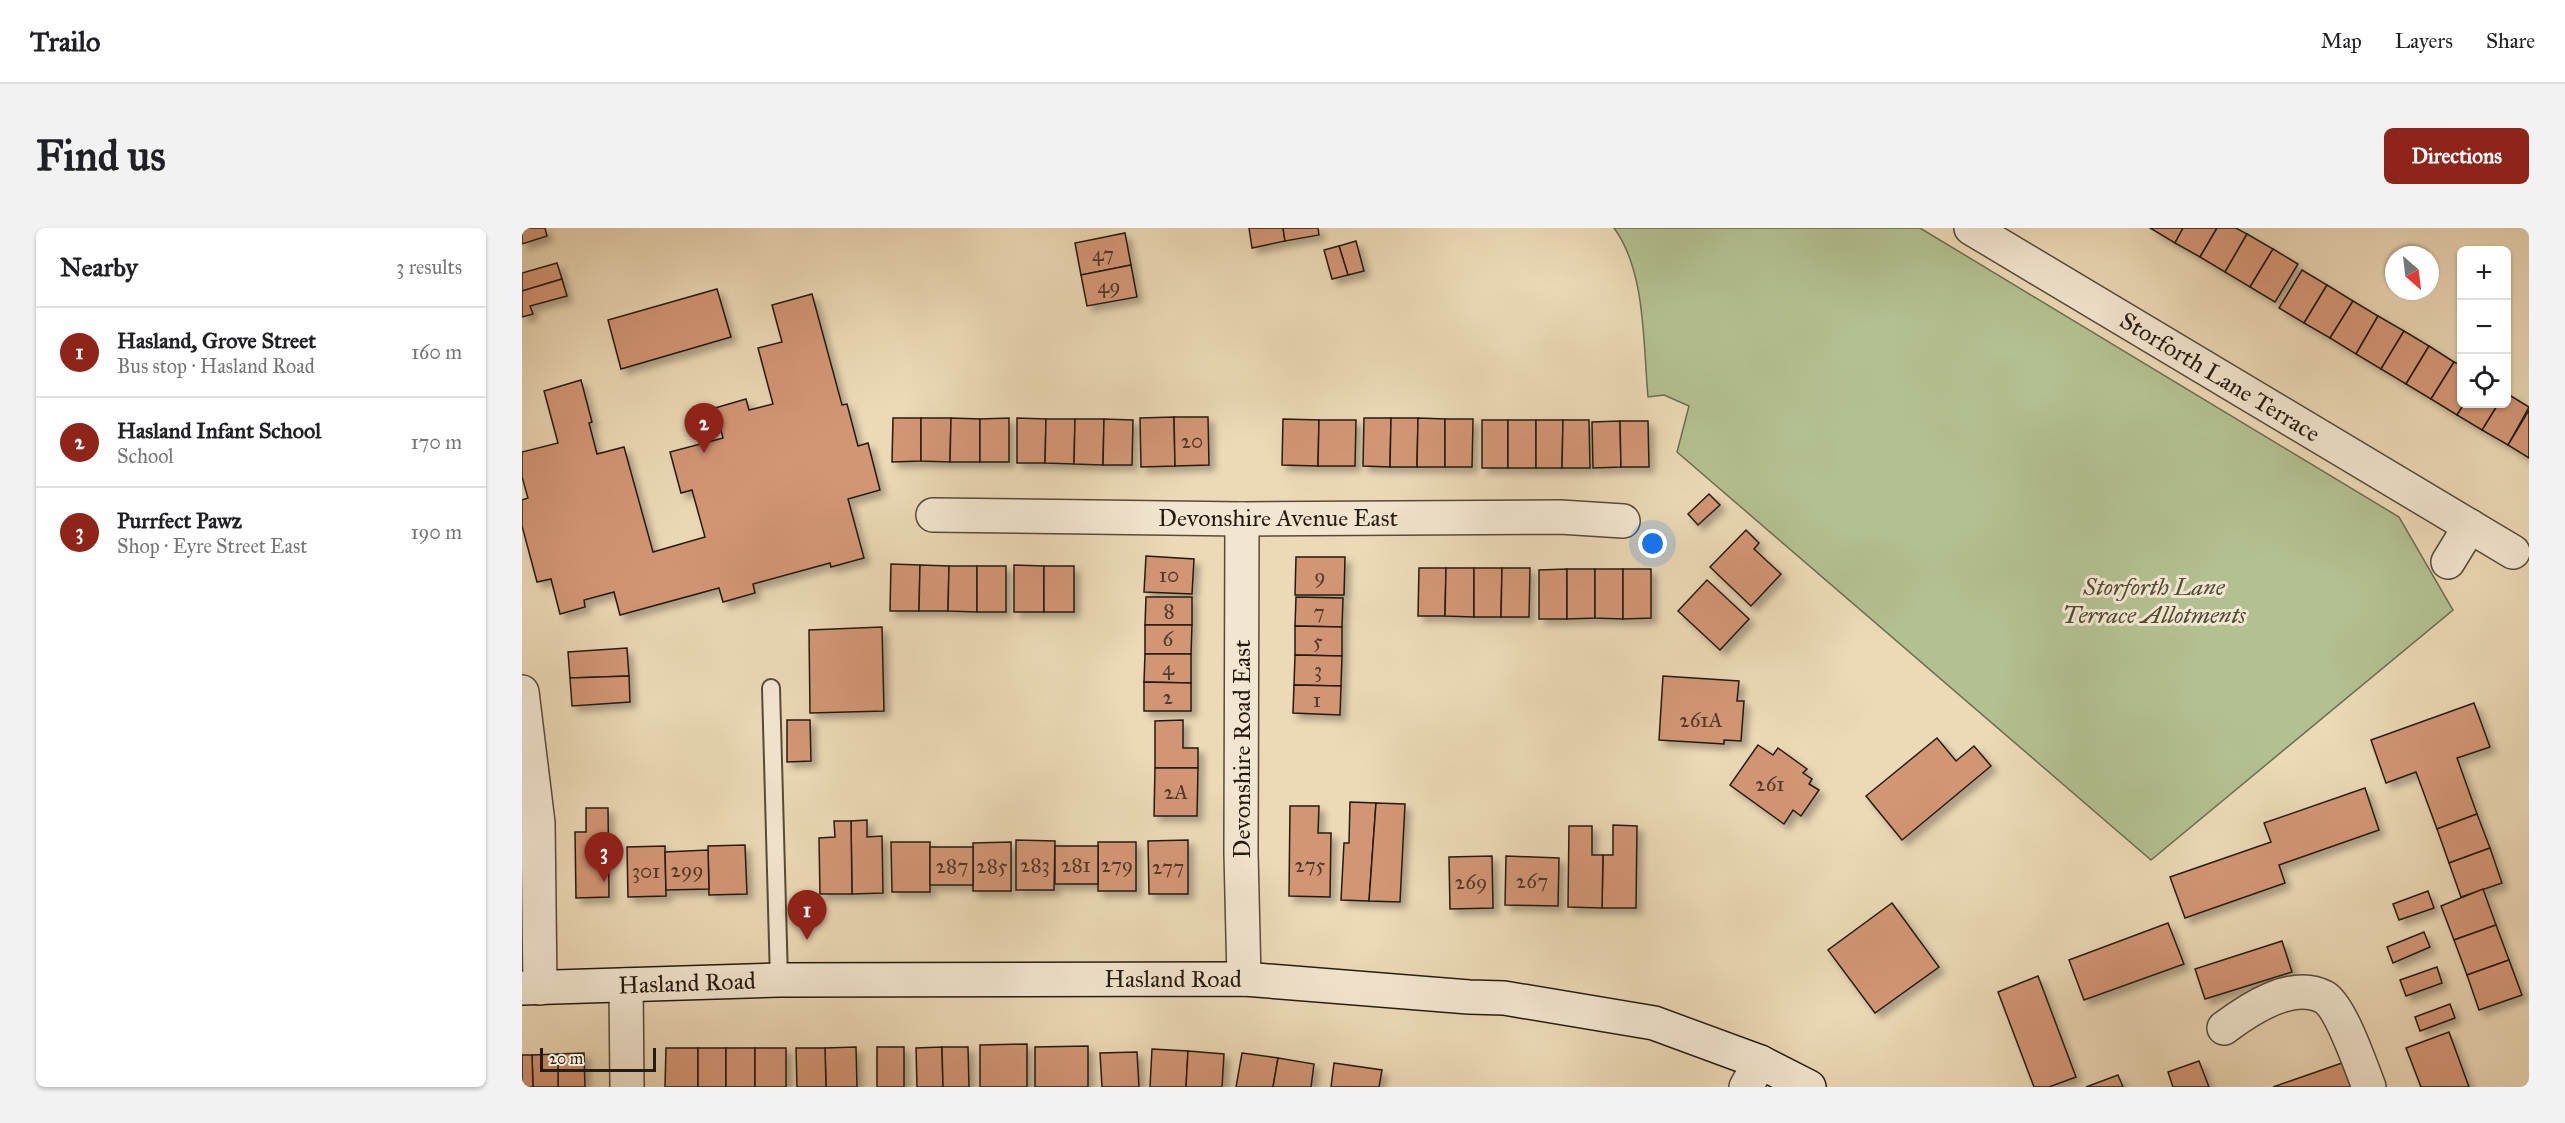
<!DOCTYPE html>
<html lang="en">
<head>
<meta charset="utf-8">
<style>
  :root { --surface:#fff; --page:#f2f2f2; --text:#202124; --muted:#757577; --line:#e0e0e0; --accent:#8f2418 }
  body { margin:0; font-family:"IM FELL Great Primer",serif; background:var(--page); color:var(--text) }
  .controls { position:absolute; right:18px; top:18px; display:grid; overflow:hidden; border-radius:9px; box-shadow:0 2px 4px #0004 }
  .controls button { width:54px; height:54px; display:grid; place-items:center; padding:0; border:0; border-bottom:2px solid var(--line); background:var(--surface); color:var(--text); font:30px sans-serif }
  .compass { position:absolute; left:1863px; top:18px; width:54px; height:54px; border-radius:50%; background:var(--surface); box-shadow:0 2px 4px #0004; rotate:152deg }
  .scale { position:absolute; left:18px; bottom:15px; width:116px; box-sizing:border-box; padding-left:6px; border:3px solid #241c11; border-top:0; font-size:16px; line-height:21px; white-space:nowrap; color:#241c11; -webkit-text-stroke:4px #f3e6d0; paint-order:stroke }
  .you { position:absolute; left:1131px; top:316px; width:21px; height:21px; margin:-15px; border:4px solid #fff; border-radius:50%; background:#1a73e8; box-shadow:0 0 0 9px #1a73e833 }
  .badge { display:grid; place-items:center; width:39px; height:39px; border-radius:50%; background:var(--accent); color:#fff; font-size:20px; font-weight:700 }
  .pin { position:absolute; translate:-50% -50px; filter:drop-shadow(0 2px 3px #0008) }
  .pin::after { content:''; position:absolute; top:32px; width:21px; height:18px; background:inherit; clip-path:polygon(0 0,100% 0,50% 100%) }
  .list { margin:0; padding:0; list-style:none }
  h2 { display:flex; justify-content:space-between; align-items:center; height:78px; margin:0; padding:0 24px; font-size:26px }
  h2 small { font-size:20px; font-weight:400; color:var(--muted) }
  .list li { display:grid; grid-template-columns:39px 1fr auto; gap:18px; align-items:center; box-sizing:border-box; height:90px; padding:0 24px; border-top:2px solid var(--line) }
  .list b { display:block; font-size:22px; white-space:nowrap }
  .list p { margin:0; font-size:20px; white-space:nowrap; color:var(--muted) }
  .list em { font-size:20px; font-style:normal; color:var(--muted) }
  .icon { flex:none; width:33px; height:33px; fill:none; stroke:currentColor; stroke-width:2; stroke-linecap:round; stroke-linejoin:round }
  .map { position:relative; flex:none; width:2007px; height:859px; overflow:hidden; border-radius:9px }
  header { display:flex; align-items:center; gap:36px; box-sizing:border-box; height:84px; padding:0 30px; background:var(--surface); border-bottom:2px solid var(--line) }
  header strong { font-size:28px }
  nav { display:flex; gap:33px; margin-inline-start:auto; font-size:21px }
  .intro { display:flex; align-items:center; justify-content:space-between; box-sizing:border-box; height:144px; padding:0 36px }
  h1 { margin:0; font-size:42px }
  .button { padding:15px 27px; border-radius:9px; background:var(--accent); color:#fff; font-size:21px; font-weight:700 }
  main { display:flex; gap:36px; padding:0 36px }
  aside { flex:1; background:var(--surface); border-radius:9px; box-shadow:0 2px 4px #0004 }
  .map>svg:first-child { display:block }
  .green { fill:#b3c091; stroke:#6c6e51; stroke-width:1.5 }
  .building { fill:#d39674; stroke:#241c11; stroke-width:1.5; filter:url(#shadow) }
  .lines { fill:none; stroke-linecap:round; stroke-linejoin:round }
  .service-casing { stroke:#564b3a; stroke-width:20 }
  .minor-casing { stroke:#564b3a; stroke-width:36 }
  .secondary-casing { stroke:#241c11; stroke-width:36 }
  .service { stroke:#f3e6d0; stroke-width:16 }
  .minor { stroke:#f3e6d0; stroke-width:33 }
  .secondary { stroke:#f3e6d0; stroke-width:33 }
  .labels { text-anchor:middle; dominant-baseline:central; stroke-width:6; stroke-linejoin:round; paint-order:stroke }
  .number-label { font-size:21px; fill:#503a2a }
  .street-label { font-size:24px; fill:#241c11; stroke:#f3e6d0 }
  .park-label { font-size:24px; font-style:italic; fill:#4f4d37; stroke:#f3e6d0 }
</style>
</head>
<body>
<header>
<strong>Trailo</strong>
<nav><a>Map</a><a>Layers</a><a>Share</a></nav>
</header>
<div class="intro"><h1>Find us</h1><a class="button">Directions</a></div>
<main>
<aside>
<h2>Nearby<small>3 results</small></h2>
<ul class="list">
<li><span class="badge">1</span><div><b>Hasland, Grove Street</b><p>Bus stop · Hasland Road</p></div><em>160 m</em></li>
<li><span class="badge">2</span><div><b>Hasland Infant School</b><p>School</p></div><em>170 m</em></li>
<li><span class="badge">3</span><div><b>Purrfect Pawz</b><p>Shop · Eyre Street East</p></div><em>190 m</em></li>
</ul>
</aside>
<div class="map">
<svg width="2007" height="859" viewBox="0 0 2007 859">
  <defs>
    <filter id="shadow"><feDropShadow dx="5.5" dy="5.5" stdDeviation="3" flood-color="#0004"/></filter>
  </defs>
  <rect width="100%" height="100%" fill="#ecd9b6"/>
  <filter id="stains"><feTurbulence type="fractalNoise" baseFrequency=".00333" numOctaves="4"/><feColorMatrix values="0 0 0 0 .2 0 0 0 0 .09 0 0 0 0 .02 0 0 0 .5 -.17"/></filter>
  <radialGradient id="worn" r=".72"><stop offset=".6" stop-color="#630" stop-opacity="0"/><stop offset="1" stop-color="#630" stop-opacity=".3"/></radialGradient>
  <!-- green -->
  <path class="green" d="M1092,0H1398L1877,289L1931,382L1629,632L1155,224L1167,178L1142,167L1126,169C1121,116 1124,43 1092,0Z"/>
  <!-- building -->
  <g class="building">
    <path d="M0,0H23L25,8L0,16Z"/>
    <path d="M727,0H761L763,13L730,20Z"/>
    <path d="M761,0H796L797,7L763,13Z"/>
    <path d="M1628,0H1661L1653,15Z"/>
    <path d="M1661,0H1695L1678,29L1653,15Z"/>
    <path d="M1695,0H1714L1725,6L1703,44L1678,29Z"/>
    <path d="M603,5L609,37L559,47L553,15Z"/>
    <path d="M1725,6L1751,21L1728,59L1703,44Z"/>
    <path d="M834,13L842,43L826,47L817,18Z"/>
    <path d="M817,18L826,47L810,51L802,22Z"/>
    <path d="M1751,21L1776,36L1753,74L1728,59Z"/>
    <path d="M35,35L40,51L0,63V45Z"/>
    <path d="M609,37L615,69L565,78L559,47Z"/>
    <path d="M1780,42L1805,57L1782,95L1757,80Z"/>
    <path d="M40,51L45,68L8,78L11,86L0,89V63Z"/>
    <path d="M1805,57L1831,73L1808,110L1782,95Z"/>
    <path d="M195,61L209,109L99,141L86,92Z"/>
    <path d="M290,66L320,177L325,176L336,218L346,215L358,262L326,271L342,330L309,339L308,335L231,356L233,365L201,374L197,360L98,387L92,364L62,372L63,379L38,386L29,351L15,354L0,298V272L6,270L0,249V224L36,215L22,163L59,152L70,194L67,195L75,226L102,219L131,324L183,309L170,262L159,265L148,224L201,210L193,180L224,171L227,182L251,176L236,120L260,114L250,77Z"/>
    <path d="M1831,73L1856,88L1834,126L1808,110Z"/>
    <path d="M1856,88L1882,103L1859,141L1834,126Z"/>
    <path d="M1882,103L1907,118L1884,156L1859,141Z"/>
    <path d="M1907,118L1932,134L1909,171L1884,156Z"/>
    <path d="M1932,134L1940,138V176H1942L1935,187L1909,171Z"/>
    <path d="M1984,165L2007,179L1986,217L1960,202L1976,176H1984Z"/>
    <path d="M1942,176H1976L1960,202L1935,187Z"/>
    <path d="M2007,182V230L1986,217Z"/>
    <path d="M652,189L653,238L619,239L618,190Z"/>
    <path d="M652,189H686L687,237L653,238Z"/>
    <path d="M371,190H399V233L370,234Z"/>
    <path d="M399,190H429L428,234L399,233Z"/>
    <path d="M429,190L458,191V234H428Z"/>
    <path d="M487,190V234H458V191Z"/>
    <path d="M495,190L524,191L523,235H495Z"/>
    <path d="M842,190H869L868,239L841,238Z"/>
    <path d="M869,190H896L895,239H868Z"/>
    <path d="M896,190L923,191V239H895Z"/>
    <path d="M524,191H553L552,236L523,235Z"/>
    <path d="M553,191H582L581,237L552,236Z"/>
    <path d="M582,191L611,192L610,237H581Z"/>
    <path d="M761,191L797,192L796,238L760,237Z"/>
    <path d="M923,191H951L950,239H923Z"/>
    <path d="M797,192H834L833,238H796Z"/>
    <rect x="960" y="192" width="26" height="48"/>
    <rect x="986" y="192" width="28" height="48"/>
    <path d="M1014,192H1041L1040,240H1014Z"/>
    <path d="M1041,192H1067L1068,240H1040Z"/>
    <path d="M1098,193L1099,239L1071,240L1070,194Z"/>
    <path d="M1098,193H1126L1127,239H1099Z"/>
    <path d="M1187,266L1198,277L1176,297L1166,286Z"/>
    <path d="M1224,302L1237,315L1232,321L1259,346L1229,378L1188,339Z"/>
    <path d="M624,328L672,331L670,366L622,364Z"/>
    <path d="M774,329H823L822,367H773Z"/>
    <path d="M369,336L398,337L397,383H368Z"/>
    <path d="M398,337L427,338L426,383H397Z"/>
    <path d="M492,337L522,338V384H492Z"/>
    <path d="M427,338H455V384L426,383Z"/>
    <rect x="455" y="338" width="29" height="46"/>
    <rect x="522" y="338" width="30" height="46"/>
    <path d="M897,340H924L923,388H896Z"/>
    <path d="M924,340H952V389L923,388Z"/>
    <path d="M952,340H980L979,389H952Z"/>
    <path d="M980,340H1008L1007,389H979Z"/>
    <path d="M1045,341V391H1017V342Z"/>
    <path d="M1045,341H1073V390L1045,391Z"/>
    <path d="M1073,341H1101V391L1073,390Z"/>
    <path d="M1101,341H1129V390L1101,391Z"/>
    <path d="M1185,352L1227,391L1198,422L1156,383Z"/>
    <path d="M624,369H670V397H623Z"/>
    <path d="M774,369L821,370L820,399L773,398Z"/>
    <path d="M623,397H670L669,426H623Z"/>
    <path d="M773,398L820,399V428L773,427Z"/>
    <path d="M360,399L362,483L288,485L287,402Z"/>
    <path d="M105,420L107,448L48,450L46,424Z"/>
    <path d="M623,426H669V455L622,454Z"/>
    <path d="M773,427L820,428L819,458L772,457Z"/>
    <path d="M107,448L108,474L50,478L48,450Z"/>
    <path d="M1141,448L1217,453L1215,473H1222L1219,513L1202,512V516L1137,512Z"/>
    <path d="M622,454L669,455V483H622Z"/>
    <path d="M772,457L819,458L818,487L771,485Z"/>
    <path d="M1952,475L1968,519L1935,530L1955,586L1915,601L1894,544L1864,555L1849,512Z"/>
    <path d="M265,492H288L289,533L265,534Z"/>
    <path d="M661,492V520H676V540H633V493Z"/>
    <path d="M1415,510L1434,533L1452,518L1469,538L1380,612L1344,568Z"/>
    <path d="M1236,517L1251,527L1256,520L1285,541L1281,545L1290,551L1287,556L1297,562L1279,588L1271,582L1262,596L1208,557Z"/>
    <path d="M633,540H676L675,588H632Z"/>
    <path d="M1843,560L1857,602L1757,637L1763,655L1663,690L1648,649L1749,614L1742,595Z"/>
    <path d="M828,574L854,575L847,673L819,672L822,615H827Z"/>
    <path d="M854,575L883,576L878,674L847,673Z"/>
    <path d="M768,578H797L796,605H809L808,669L767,668Z"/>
    <path d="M64,580H86L87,669L54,670L53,604H64Z"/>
    <path d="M1955,586L1968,620L1927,635L1915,601Z"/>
    <path d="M345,592V609L360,608L361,665L330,666L329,593Z"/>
    <path d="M312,593H329L330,666H298L297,610L313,609Z"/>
    <path d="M1091,597L1115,598L1114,680H1080L1081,627H1091Z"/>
    <path d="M1047,598H1070V627H1081L1080,680L1046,679Z"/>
    <path d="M494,612L533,613L532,662H494Z"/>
    <path d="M666,612V666H627L626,613Z"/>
    <path d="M369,614H408V664H370Z"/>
    <path d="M489,614V663H451V615Z"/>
    <rect x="576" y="614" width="38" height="49"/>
    <path d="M223,617L225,666L187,667L186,618Z"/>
    <path d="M143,618L144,668L106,669L105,619Z"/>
    <rect x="533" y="618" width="43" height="38"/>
    <rect x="408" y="619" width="43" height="38"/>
    <path d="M1968,620L1980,655L1939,669L1927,635Z"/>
    <path d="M186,622L187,661L144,662L143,624Z"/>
    <path d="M970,628L971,680L928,681L927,629Z"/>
    <path d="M984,628L1037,630L1036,678L983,677Z"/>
    <path d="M1961,661L1974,697L1932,712L1919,678Z"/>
    <path d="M1906,663L1912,680L1877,692L1871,676Z"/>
    <path d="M1370,675L1417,739L1353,785L1306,722Z"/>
    <path d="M1646,695L1662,736L1562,772L1547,732Z"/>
    <path d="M1974,697L1987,732L1945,747L1932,712Z"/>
    <path d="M1902,704L1908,719L1871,735L1865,719Z"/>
    <path d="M1760,713L1770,744L1683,771L1673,741Z"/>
    <path d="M1987,732L2000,767L1957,782L1945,747Z"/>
    <path d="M1915,739L1920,755L1884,768L1878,752Z"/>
    <path d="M1516,748L1554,849L1527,859H1512L1476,764Z"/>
    <path d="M1928,776L1933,790L1898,803L1893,789Z"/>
    <path d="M1927,804L1947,859H1899L1884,820Z"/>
    <path d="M505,816V859H458V817Z"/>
    <path d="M566,818V859H513V819Z"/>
    <path d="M334,819L335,859H304L303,820Z"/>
    <rect x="355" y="819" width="27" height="40"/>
    <path d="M420,819L421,859H395L394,820Z"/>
    <path d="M420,819H446L447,859H421Z"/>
    <path d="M144,820H176V859H143Z"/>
    <rect x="176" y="820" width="28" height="39"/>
    <rect x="204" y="820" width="29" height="39"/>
    <rect x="233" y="820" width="31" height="39"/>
    <path d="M274,820H303L304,859H275Z"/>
    <path d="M630,821L666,823L664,859H628Z"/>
    <path d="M666,823L702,826L700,859H664Z"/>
    <path d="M615,824L617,859H580L578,825Z"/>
    <path d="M62,825L63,859H36V826Z"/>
    <path d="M720,825L756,830L751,859H714Z"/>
    <path d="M36,826V859H11L10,827Z"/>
    <path d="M0,827H10L11,859H0Z"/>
    <path d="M756,830L792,836L789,859H751Z"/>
    <path d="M1677,833L1687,859H1651L1646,844Z"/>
    <path d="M812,835L860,842L857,859H809Z"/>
    <path d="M1820,835L1829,859H1751Z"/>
    <path d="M1596,847L1601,859H1564Z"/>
  </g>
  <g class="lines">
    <defs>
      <path id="service" d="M249,460L257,752"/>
      <g id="minor">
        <path d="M1449,0L1991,324"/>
        <path d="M411,287L720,291L1038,289L1101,293"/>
        <path d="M720,291L719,625L722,751"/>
        <path d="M1926,334L1948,298"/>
        <path d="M0,464L16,595L18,760"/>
        <path d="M104,757L105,859"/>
        <path d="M1702,800C1726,782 1770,752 1802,769C1819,779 1839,839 1847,859"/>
        <path d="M1224,859L1238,834"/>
      </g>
      <path id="secondary" d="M0,760L257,752L722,751L947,769L982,770L1132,795L1238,834L1287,859"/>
    </defs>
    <!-- service casing -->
    <use href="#service" class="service-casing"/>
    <!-- minor casing -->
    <use href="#minor" class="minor-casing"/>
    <!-- secondary casing -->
    <use href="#secondary" class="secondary-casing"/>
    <!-- service -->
    <use href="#service" class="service"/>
    <!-- minor -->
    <use href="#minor" class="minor"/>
    <!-- secondary -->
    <use href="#secondary" class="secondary"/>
  </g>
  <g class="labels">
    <!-- number labels -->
    <g class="number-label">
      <text x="581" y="26">47</text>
      <text x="587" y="58">49</text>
      <text x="670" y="213">20</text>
      <text x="647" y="347">10</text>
      <text x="798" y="348">9</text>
      <text x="647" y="383">8</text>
      <text x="797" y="384">7</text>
      <text x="646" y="411">6</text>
      <text x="796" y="413">5</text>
      <text x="646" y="440">4</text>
      <text x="796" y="442">3</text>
      <text x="646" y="469">2</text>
      <text x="795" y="472">1</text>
      <text x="1179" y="492">261A</text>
      <text x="1248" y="556">261</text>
      <text x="654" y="564">2A</text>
      <text x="513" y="637">283</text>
      <text x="554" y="637">281</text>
      <text x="595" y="637">279</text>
      <text x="788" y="637">275</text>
      <text x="430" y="638">287</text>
      <text x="470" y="638">285</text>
      <text x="646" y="639">277</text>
      <text x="165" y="642">299</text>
      <text x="124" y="643">301</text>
      <text x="1010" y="653">267</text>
      <text x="949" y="654">269</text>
    </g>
    <!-- street labels -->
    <g class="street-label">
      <text transform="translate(1698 149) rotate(31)">Storforth Lane Terrace</text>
      <text x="756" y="290">Devonshire Avenue East</text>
      <text transform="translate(720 521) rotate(-90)">Devonshire Road East</text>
      <text x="651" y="751">Hasland Road</text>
      <text transform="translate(165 755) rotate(-2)">Hasland Road</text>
    </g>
    <!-- park labels -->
    <g class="park-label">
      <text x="1632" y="359">Storforth Lane<tspan x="1632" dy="28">Terrace Allotments</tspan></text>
    </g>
  </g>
  <rect width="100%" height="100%" filter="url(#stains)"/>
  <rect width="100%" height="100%" fill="url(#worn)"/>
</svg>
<div class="controls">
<button>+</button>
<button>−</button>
<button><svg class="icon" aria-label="locate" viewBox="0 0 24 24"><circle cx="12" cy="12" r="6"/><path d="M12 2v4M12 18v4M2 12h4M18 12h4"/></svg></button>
</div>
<svg class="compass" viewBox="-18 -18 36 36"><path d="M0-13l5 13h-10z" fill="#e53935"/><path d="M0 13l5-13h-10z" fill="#757577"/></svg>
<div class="scale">20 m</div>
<div class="you"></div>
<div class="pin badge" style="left:285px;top:712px">1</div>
<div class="pin badge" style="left:182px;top:225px">2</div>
<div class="pin badge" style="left:82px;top:654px">3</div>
</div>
</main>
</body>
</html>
